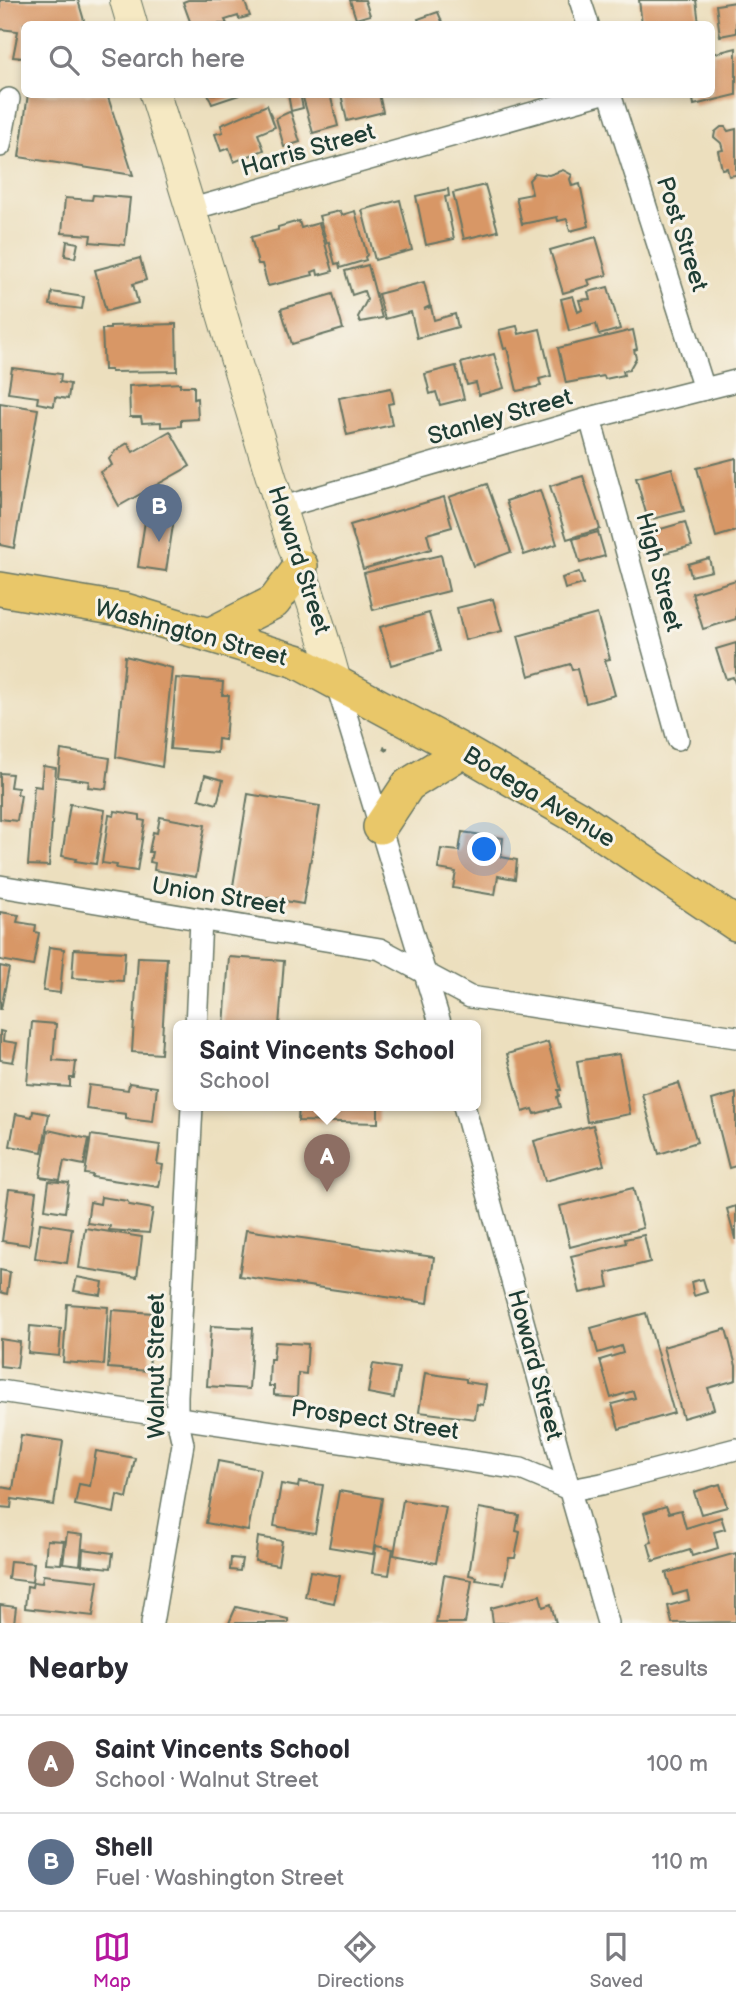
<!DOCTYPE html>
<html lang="en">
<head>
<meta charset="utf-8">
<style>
  :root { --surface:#fff; --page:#f2f2f3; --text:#2b2b33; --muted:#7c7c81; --line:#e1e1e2; --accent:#b5179e }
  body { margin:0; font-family:"Balsamiq Sans",sans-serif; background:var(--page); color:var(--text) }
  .you { position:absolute; left:485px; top:850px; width:24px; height:24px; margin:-18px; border:5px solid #fff; border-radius:50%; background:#1a73e8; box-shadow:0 0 0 10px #1a73e833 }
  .badge { display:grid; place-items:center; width:46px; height:46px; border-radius:50%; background:var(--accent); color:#fff; font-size:23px; font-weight:700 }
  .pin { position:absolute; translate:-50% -58px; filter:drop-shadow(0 2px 4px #0008) }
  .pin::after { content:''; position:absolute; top:37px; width:24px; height:21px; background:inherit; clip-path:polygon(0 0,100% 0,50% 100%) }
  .popup { position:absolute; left:173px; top:1020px; width:308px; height:91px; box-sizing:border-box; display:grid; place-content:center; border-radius:10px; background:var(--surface); filter:drop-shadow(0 2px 5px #0005); font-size:23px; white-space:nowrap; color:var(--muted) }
  .popup b { font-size:26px; color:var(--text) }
  .popup::after { content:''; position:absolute; left:50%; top:100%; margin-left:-14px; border:14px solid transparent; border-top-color:var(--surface) }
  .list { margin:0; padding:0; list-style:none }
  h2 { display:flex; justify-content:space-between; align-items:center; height:91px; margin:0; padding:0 28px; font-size:30px }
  h2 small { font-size:23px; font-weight:400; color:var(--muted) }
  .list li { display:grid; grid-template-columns:46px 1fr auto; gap:21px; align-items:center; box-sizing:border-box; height:98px; padding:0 28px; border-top:2px solid var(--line) }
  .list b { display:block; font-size:26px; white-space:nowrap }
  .list p { margin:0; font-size:23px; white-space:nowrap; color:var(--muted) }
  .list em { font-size:23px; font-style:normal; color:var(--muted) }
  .icon { flex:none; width:38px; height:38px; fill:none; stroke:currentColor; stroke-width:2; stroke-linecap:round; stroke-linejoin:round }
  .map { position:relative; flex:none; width:736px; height:1623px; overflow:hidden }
  .search { position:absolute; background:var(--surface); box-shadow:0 4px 10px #0003; left:21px; right:21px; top:21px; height:77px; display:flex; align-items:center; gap:18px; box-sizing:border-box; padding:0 24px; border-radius:10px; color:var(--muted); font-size:26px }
  .sheet { height:287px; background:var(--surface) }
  nav { display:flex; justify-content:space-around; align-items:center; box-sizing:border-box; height:98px; border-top:2px solid var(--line); background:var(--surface); font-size:19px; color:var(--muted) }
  nav a { display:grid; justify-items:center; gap:4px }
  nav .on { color:var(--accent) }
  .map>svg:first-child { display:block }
  .building { fill:#d89766 }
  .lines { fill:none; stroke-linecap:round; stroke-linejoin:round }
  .street-casing { stroke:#677664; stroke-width:24 }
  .secondary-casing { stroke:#677664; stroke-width:32 }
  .primary-casing { stroke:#677664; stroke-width:36 }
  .path { stroke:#677664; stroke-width:4.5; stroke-dasharray:5 5; stroke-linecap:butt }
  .street { stroke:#fff; stroke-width:21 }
  .secondary { stroke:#f6e9c3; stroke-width:30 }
  .primary { stroke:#e9c769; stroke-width:33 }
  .labels { text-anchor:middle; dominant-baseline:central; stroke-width:6; stroke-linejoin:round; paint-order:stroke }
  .street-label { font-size:24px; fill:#1f3d34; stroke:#f7f3e8 }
</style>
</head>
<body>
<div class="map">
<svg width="736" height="1623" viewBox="0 0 736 1623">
  <rect width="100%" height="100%" fill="#f7f3e8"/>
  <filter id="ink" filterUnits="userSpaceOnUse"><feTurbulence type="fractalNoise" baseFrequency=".0143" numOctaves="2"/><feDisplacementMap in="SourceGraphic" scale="14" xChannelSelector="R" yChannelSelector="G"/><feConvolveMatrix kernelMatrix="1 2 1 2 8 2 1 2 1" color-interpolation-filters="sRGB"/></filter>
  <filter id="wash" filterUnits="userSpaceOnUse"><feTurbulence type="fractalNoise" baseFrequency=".00686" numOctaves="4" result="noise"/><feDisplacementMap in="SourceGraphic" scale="28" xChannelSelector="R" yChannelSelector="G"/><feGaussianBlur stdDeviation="1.57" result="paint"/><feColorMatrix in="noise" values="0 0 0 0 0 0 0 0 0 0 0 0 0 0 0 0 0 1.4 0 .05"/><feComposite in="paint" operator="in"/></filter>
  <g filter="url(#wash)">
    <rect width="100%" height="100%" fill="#ecdfbe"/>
    <g id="blocks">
      <!-- building -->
      <g class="building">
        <path d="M0,0H78L85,24H24V58L13,57L18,31L0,29Z"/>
        <path d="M188,0H244L250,16L239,19L238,16L225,20L227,24H191L183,2Z"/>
        <path d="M350,0H365L370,15L356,19Z"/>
        <path d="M639,0H696L699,24H642Z"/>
        <path d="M736,2V33L720,36L716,5Z"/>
        <path d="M438,12L443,24H420L418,19Z"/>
        <path d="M736,48V95L694,105L692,94H712V54Z"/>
        <path d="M28,94H107L133,175L19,157Z"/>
        <path d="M208,94H239V95L212,104Z"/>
        <path d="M288,94H300L303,108L291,111Z"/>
        <path d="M302,94H330L338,126L313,133Z"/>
        <path d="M341,94H379L383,112L347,121Z"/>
        <path d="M267,105L275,127L258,134L264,150L234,162L229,148L221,151L215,134L223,132L221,125Z"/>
        <path d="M289,112L291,113L300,142L284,147L276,118Z"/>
        <path d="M721,127H725L728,131L736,129V175L729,176L727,168L722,169L718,151L723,150L721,143L714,137L715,132Z"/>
        <path d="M563,170L572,175L570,179L572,186L580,184L589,226L570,231L567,219L558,221L557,217L522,224L516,197L532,194L529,180L535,173L549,175Z"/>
        <path d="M485,185L498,231L464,239L453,193Z"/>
        <path d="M448,189L449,196L445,197L454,239L426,245L416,196Z"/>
        <path d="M93,195L130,198L125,245L90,242L91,235L62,233L65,198L92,200Z"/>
        <path d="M400,200L412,250L375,260L362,210Z"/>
        <path d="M340,211L342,215L355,211L367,255L365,257L366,260L340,268L339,263L335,264L329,242L327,243L319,216Z"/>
        <path d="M299,221L301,228L319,223L333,271L318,275L317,270L312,272L313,275L268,286L262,264H258L251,237L278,230V227Z"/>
        <path d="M596,237L607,275L588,280L590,285L563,293L550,250Z"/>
        <path d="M67,241L78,243L75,258L65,256Z"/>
        <path d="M140,258L146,280L133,284L138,303L106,311L95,270Z"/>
        <path d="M368,265L382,318L360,322L358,317L367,300L364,291L352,295L345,271Z"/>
        <path d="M424,282L430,306L424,309L431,307L434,320L455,314L458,327L417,338L411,312L385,319L378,294Z"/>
        <path d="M608,287L620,329L599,335L596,324L569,331L561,299L573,296L578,312L582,310L579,300L590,299L588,292Z"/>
        <path d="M52,292L84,297L82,309L50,305Z"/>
        <path d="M333,294L343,329L292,344L281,309Z"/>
        <path d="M176,324L177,371L111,372V370H104L102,329H110V326Z"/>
        <path d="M517,326L519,334L540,329L551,376L539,379L541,386L517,391L507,348L504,349L499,330Z"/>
        <path d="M633,330L637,349L634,350L636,358L629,370L623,371L624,375L605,379L604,376L566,383L558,348Z"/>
        <path d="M494,354L504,388L479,395L476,383L467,385L461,363Z"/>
        <path d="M456,366L464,399L440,405L436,392L430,394L425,374Z"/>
        <path d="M12,368L61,374L60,382L70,384L68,399L55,397L54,406L37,403L38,397L8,393Z"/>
        <path d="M180,383V386H194V399L197,398L198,419L181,420V426L161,427V422L142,423L141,417H130L129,386Z"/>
        <path d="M391,388L394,403L388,404L392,425L347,435L339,398Z"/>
        <path d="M0,403L38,409L14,548L0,545Z"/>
        <path d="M170,431L190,466L119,506L100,472L112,465L109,459L116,450L128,443L133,452Z"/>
        <path d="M736,458V531L716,537L697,468Z"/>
        <path d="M672,468L684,511L648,520L636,478Z"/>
        <path d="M583,476L600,529L567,539L550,486Z"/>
        <path d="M487,484L511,552L473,566L449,497Z"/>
        <path d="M540,490L557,544L524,555L506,501Z"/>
        <path d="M444,497L452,527L427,534L431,549L363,569L350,525Z"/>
        <path d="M147,508L175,512L166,571L138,567Z"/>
        <path d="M685,522L692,546L660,554L654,531Z"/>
        <path d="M598,532L605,556L580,563L573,539Z"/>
        <path d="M441,555L449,591L373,610L364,573Z"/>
        <path d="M709,558L712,571L691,576L688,564Z"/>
        <path d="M579,572L583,584L565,589L562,578Z"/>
        <path d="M736,580V619L703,629L692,593Z"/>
        <path d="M493,599L502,631L465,640L457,608Z"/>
        <path d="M429,613L440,651L391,665L380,627Z"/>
        <path d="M597,614L610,659L605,660L615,695L586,703L577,669L572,670L570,664L529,676L518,636Z"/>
        <path d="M736,643V683H735L733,677L726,679L716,649Z"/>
        <path d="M125,656L172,668L162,767L116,757Z"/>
        <path d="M176,678L223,682L222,695H229L225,740L218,739L217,753L170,749Z"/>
        <path d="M61,750L110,758L106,789L88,787L89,781L58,777Z"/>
        <path d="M43,766L56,768L49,866L28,865L34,786L41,787Z"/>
        <path d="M0,773L12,774L10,787L18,788L17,794L21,795L17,821L0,819Z"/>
        <path d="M205,775L223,780L217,804L199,799Z"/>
        <path d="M248,794L320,806L303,904L232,892Z"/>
        <path d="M70,804L105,810L96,864L75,861L76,859L62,856Z"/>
        <path d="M115,811L140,815V820L145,821L137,871L116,868L117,865L102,863L109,815L114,816Z"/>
        <path d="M160,817L205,825L196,877L154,870L155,863L150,862L152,852H149L153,832L157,833Z"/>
        <path d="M462,832L503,838L501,857L517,860L515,879L498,876L495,895L453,888L456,872L438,869L441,849L459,851Z"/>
        <path d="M0,912L19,915L17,922L36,925L35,932L39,933L33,966L0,960Z"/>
        <path d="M49,947L64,949L60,993L43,991Z"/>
        <path d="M74,949L125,952L123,981L72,978Z"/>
        <path d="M138,957L167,958L161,1054L132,1052Z"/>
        <path d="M229,957L284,961L279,1026H224Z"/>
        <path d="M0,966L9,968L1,1009H0Z"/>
        <path d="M32,1022L56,1024L53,1060L76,1062L74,1078H70V1087L27,1084Z"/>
        <path d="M0,1031L4,1032L3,1041L17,1043L13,1062L0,1060Z"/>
        <path d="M548,1042L561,1090H558L559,1096L557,1097L560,1107L535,1114L533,1109L523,1112L507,1054Z"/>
        <path d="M619,1054L630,1114L587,1122L577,1061Z"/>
        <path d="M129,1083L157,1087L153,1122L126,1119V1114L86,1109L89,1085L128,1090Z"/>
        <path d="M679,1083L697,1142L659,1154L642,1094Z"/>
        <path d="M736,1093V1166L729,1168L712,1100Z"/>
        <path d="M299,1106H378V1123L298,1121Z"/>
        <path d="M33,1111L49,1114L42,1152L10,1146L16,1114L32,1117Z"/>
        <path d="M593,1125L604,1165L545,1181L534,1141Z"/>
        <path d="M48,1130L89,1139L84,1165L64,1161L60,1180L40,1177Z"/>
        <path d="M91,1135L160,1145L157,1164L163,1165L159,1187L92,1177L93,1175L85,1174Z"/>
        <path d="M49,1181L69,1183L65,1212L45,1209Z"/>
        <path d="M633,1188L643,1228L570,1247L560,1206Z"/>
        <path d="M9,1189L36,1192L29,1245L2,1241Z"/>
        <path d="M101,1197L127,1201L130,1205L153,1209L149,1233L109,1230L110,1226L87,1223L90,1202L100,1204Z"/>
        <path d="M736,1206V1239H735L727,1209Z"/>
        <path d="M40,1223L72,1228L67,1263L35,1258Z"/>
        <path d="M85,1228L142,1237L137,1277L79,1268Z"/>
        <path d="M246,1230L434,1257L428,1303L239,1276Z"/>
        <path d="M644,1235L650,1262L606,1273L609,1287L580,1293L571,1256L626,1243L625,1239Z"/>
        <path d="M0,1270L10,1272L7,1294L0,1292Z"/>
        <path d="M77,1277L103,1282L101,1295L74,1291Z"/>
        <path d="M703,1279L707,1292L694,1296L691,1282Z"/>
        <path d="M67,1304L108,1307L104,1365L63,1362Z"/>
        <path d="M112,1310L153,1313L149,1371L108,1368Z"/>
        <path d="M646,1313L674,1413L619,1429L612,1404L635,1398L633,1391L611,1398L600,1360L623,1353L621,1346L598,1353L591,1328Z"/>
        <path d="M30,1326L61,1329L59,1356L28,1353Z"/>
        <path d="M211,1326L253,1328L249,1389L207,1386Z"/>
        <path d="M726,1329L736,1366V1380L708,1388L714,1409L683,1418L663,1347Z"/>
        <path d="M0,1339L20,1342L17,1368L0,1366Z"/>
        <path d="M275,1342L308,1344L306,1374L298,1373L297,1397L274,1395V1386H269L270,1359H273Z"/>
        <path d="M373,1364L399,1368L394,1398L368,1393Z"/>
        <path d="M425,1373L466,1379V1382L486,1385L483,1405L477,1404L475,1419L419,1412Z"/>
        <path d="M21,1435L63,1441L54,1505L12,1499L11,1508L0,1507V1487L13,1489Z"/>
        <path d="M96,1451L135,1458L127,1498L117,1495L114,1513L75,1505L79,1484L90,1486Z"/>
        <path d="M218,1461L260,1469L248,1531L206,1523Z"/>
        <path d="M299,1482L323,1485L315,1533L274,1526L281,1484L298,1487Z"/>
        <path d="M720,1484L727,1507L701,1514L694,1492Z"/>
        <path d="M339,1491L382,1498L373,1554L329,1547Z"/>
        <path d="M403,1500L446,1507L436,1563L394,1555Z"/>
        <path d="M666,1506L669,1513L681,1510L686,1528L721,1517L725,1529L714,1532L718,1548L692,1556L690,1550L653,1561L648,1543L652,1542L644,1513Z"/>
        <path d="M479,1508L519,1515L516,1531L520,1532L515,1558H509L504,1584L476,1580L477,1577L469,1575Z"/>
        <path d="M67,1533L83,1535L80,1565L63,1563Z"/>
        <path d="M258,1537L282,1541L278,1565L255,1561Z"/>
        <path d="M47,1540L64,1541L61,1564L45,1563Z"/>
        <path d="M376,1546L393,1549L389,1575L372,1573Z"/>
        <path d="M83,1549L113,1553L111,1568L82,1565Z"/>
        <path d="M736,1553V1622L672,1623L668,1606L689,1600L687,1591L673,1595L666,1573Z"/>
        <path d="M231,1558L242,1559L240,1571L230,1570Z"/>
        <path d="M10,1561L34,1563L32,1582L8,1579Z"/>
        <path d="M310,1571L340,1576L334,1603L305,1597Z"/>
        <path d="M43,1575L98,1581L93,1616L25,1608L27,1586L32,1587L33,1582L42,1583Z"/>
        <path d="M444,1575L472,1580L465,1623H436Z"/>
        <path d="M540,1595L543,1607L551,1604L556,1623H493L491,1608Z"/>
        <path d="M0,1605L16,1607L14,1623H0Z"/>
        <path d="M236,1607L288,1619V1623H229Z"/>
      </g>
    </g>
  </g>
  <g filter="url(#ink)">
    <use href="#blocks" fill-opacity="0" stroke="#677664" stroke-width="2"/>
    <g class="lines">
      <defs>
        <g id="street">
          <path d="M580,0L588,24"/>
          <path d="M610,94L704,389"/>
          <path d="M0,146L9,99"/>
          <path d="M192,209L600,94"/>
          <path d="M590,418L678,739"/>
          <path d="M280,508L590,418L736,381"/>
          <path d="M336,682L441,1026"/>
          <path d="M0,886L380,949L470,997L736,1037"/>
          <path d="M196,1026L201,920"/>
          <path d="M464,1106L561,1460L608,1623"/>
          <path d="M0,1391L521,1469L571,1490L602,1484L736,1449"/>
          <path d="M152,1623L183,1444L177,1418V1396L192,1106"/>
        </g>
        <g id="secondary">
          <path d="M125,0L132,24"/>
          <path d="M155,94C199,231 237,369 280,506C298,565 321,622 336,682"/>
        </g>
        <g id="primary">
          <path d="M0,589L125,610L296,661L463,751L577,817L736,924"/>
          <path d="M209,635L274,602L301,566"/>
          <path d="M380,827L408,785L463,751"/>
        </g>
      </defs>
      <!-- street casing -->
      <use href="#street" class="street-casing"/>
      <!-- secondary casing -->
      <use href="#secondary" class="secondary-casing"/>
      <!-- primary casing -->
      <use href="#primary" class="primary-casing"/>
      <!-- path -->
      <path class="path" d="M383,748L391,751"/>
      <!-- street -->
      <use href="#street" class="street"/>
      <!-- secondary -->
      <use href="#secondary" class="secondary"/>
      <!-- primary -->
      <use href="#primary" class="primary"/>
    </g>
  </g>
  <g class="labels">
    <!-- street labels -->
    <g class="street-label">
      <text transform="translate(308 150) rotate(-16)">Harris Street</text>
      <text transform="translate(682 234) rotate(72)">Post Street</text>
      <text transform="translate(500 417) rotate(-16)">Stanley Street</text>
      <text transform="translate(299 560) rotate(72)">Howard Street</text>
      <text transform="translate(659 572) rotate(75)">High Street</text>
      <text transform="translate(191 633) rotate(15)">Washington Street</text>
      <text transform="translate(539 797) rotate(31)">Bodega Avenue</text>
      <text transform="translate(219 896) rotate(9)">Union Street</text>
      <text transform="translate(535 1365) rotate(75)">Howard Street</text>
      <text transform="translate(156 1366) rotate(-90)">Walnut Street</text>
      <text transform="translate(375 1420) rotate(8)">Prospect Street</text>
    </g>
  </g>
</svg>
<div class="you"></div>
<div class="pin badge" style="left:327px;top:1192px;background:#8d6e63">A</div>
<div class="popup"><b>Saint Vincents School</b>School</div>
<div class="pin badge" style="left:159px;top:542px;background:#5c6f8a">B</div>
<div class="search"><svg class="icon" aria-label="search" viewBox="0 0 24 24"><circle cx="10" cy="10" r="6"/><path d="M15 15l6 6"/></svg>Search here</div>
</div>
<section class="sheet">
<h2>Nearby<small>2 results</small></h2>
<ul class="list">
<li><span class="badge" style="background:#8d6e63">A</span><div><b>Saint Vincents School</b><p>School · Walnut Street</p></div><em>100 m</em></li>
<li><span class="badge" style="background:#5c6f8a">B</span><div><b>Shell</b><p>Fuel · Washington Street</p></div><em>110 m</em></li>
</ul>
</section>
<nav>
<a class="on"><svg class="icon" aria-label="map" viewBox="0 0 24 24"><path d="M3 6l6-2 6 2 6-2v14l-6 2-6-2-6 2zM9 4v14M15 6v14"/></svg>Map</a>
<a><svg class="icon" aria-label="directions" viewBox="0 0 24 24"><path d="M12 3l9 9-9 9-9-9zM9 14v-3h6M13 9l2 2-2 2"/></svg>Directions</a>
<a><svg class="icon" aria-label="saved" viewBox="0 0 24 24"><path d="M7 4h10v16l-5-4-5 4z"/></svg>Saved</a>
</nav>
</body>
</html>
